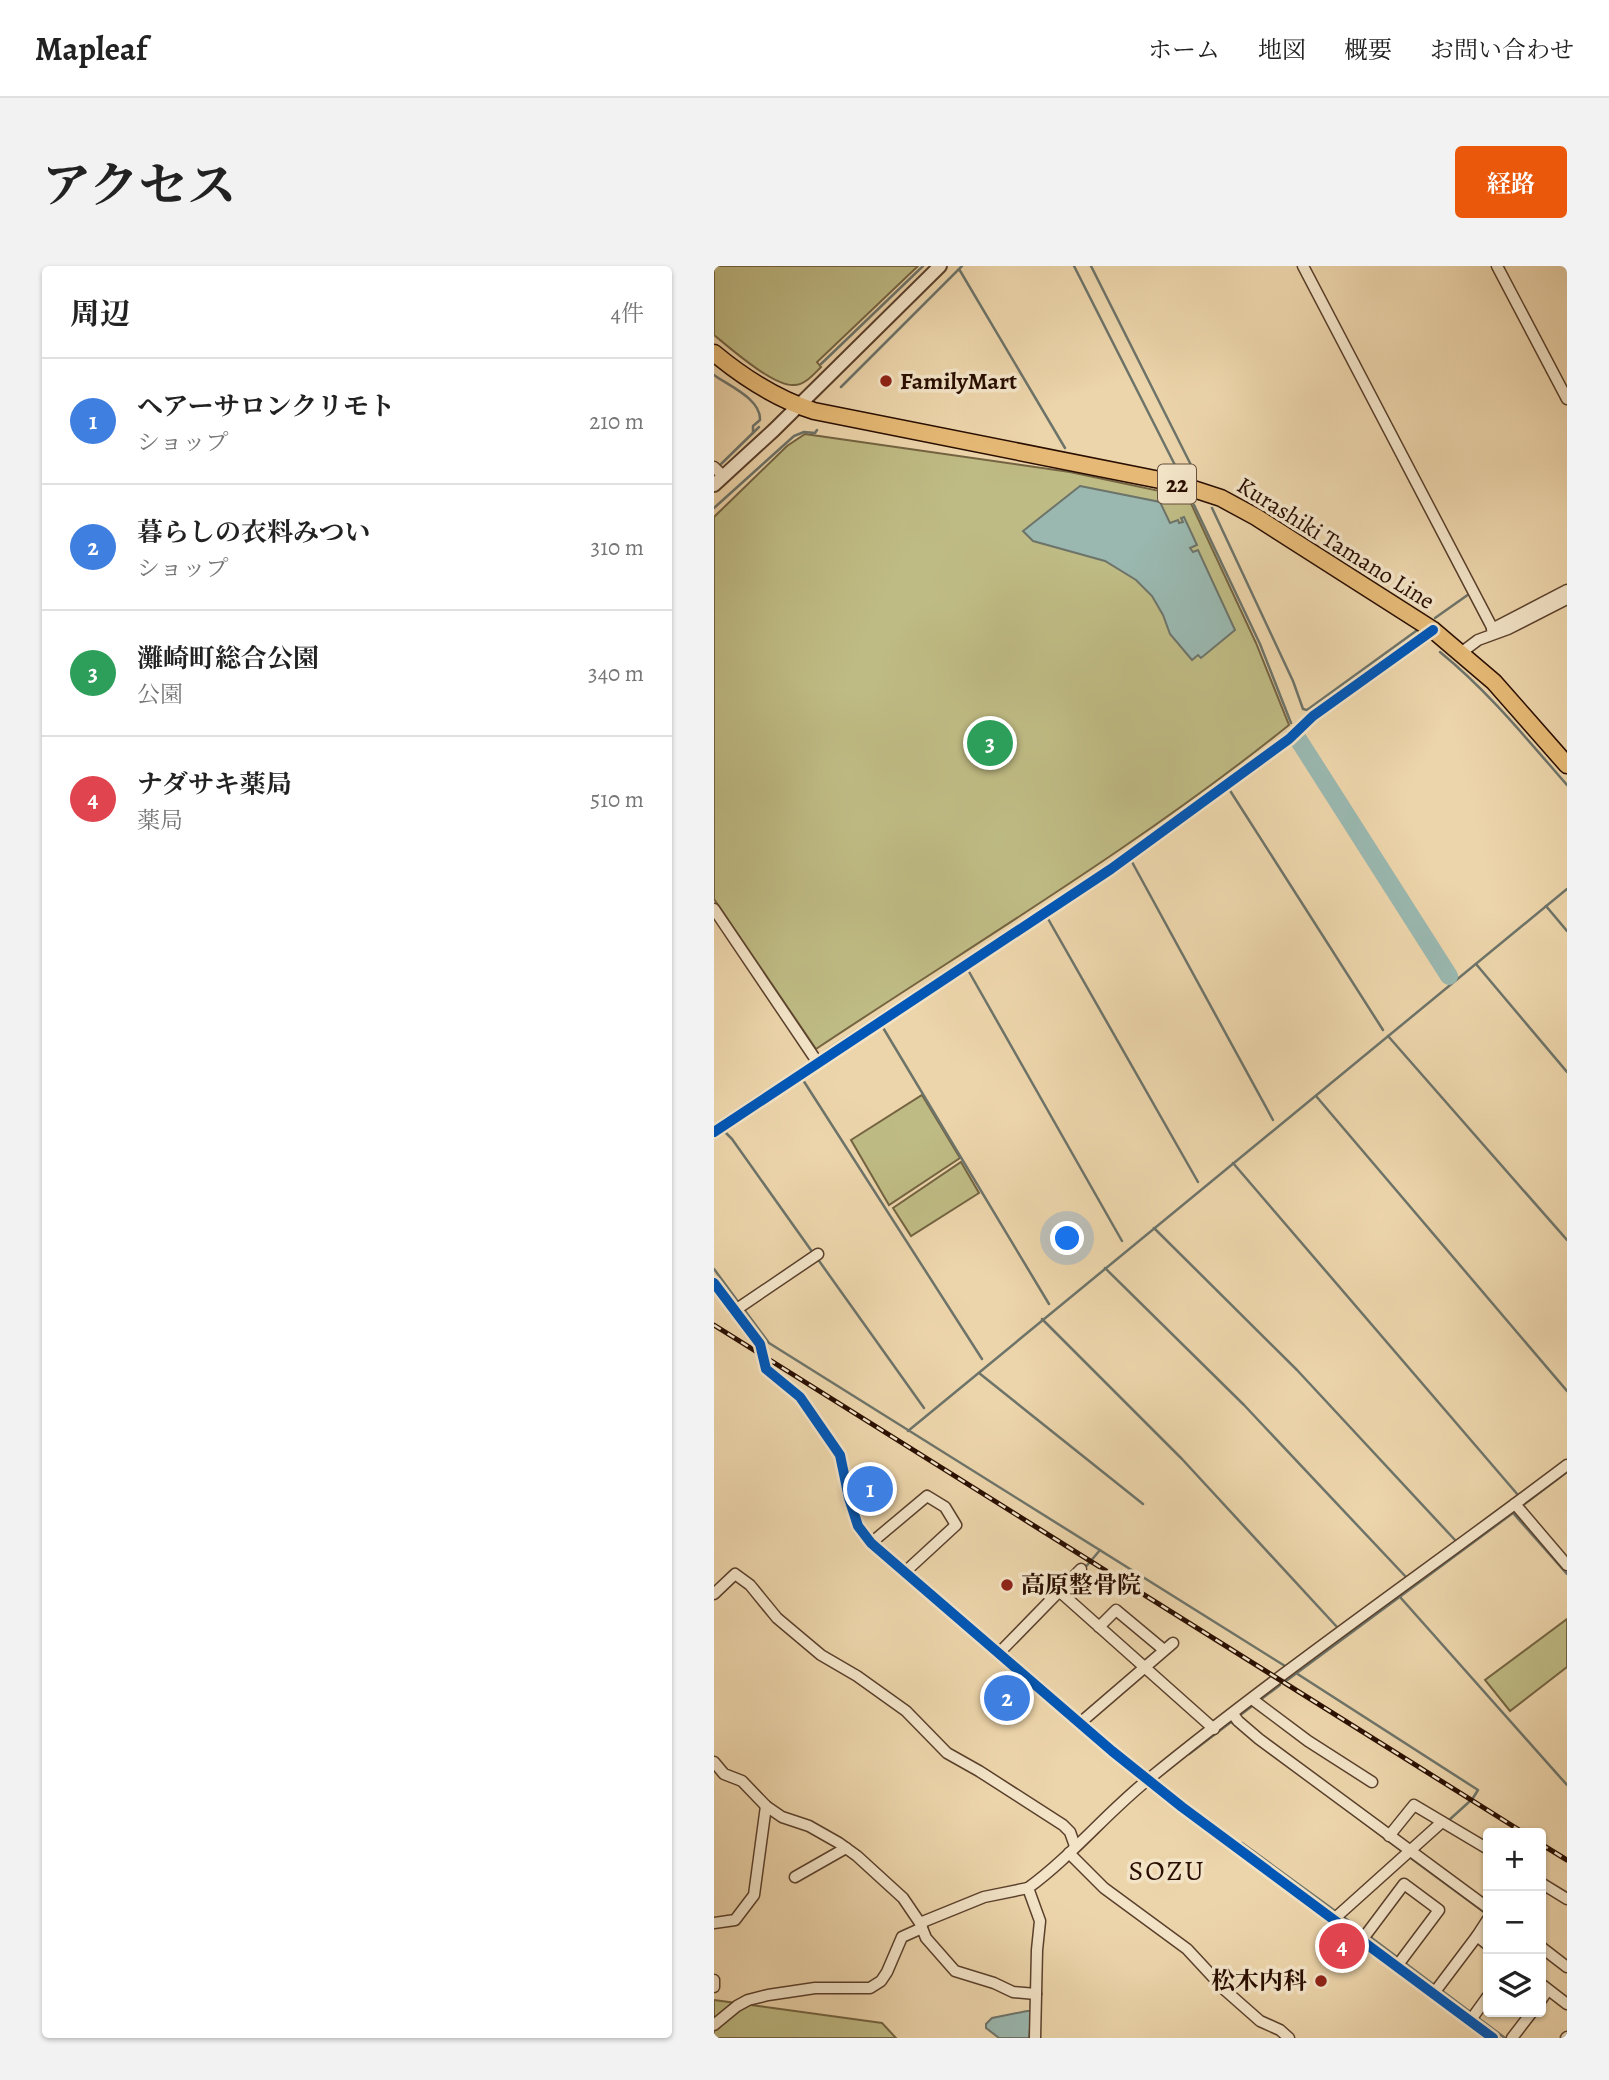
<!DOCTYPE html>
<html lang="ja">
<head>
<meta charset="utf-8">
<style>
  :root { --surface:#fff; --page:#f2f2f2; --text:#222; --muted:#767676; --line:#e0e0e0; --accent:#ea580c }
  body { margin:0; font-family:Alegreya,"Noto Serif JP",serif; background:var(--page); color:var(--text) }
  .controls { position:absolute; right:21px; bottom:21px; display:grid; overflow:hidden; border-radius:7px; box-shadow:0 2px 5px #0004 }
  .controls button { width:63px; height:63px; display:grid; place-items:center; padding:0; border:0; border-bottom:2px solid var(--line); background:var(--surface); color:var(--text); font:35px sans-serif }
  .you { position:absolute; left:354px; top:973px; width:24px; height:24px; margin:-18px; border:5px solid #fff; border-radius:50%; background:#1a73e8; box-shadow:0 0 0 10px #1a73e833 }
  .badge { display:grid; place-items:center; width:46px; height:46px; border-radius:50%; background:var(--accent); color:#fff; font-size:23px; font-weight:700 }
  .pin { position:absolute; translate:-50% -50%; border:4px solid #fff; box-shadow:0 2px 7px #0006 }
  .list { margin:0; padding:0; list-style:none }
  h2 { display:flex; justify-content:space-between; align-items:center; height:91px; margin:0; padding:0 28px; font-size:30px }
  h2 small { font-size:23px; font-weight:400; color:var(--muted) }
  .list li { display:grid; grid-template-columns:46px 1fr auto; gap:21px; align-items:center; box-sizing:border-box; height:126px; padding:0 28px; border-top:2px solid var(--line) }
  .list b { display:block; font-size:26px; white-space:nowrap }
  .list p { margin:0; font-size:23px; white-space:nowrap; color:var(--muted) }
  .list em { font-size:23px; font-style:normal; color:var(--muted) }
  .icon { flex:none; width:38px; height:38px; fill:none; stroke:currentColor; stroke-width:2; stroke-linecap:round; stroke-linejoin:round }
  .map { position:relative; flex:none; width:853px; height:1772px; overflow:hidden; border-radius:7px }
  header { display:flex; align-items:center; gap:42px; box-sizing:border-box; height:98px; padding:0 35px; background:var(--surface); border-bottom:2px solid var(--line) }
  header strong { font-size:33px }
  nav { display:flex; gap:38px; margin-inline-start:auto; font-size:24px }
  .intro { display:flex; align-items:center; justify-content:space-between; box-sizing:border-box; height:168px; padding:0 42px }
  h1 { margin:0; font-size:49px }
  .button { padding:18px 32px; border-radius:7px; background:var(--accent); color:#fff; font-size:24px; font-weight:700 }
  main { display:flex; gap:42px; padding:0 42px }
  aside { flex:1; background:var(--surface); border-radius:7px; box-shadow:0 2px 5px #0004 }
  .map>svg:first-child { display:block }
  .green { fill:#bfbb84; stroke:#746442; stroke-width:2 }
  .water { fill:#9ab8b0; stroke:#6d746a; stroke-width:2 }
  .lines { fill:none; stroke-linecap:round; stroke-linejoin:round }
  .stream { stroke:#6d746a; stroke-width:2.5 }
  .river { stroke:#9ab8b0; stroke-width:18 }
  .minor-casing { stroke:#5a402c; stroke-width:13 }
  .tertiary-casing { stroke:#5a402c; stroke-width:16 }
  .primary-casing { stroke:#290e01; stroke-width:19 }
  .minor { stroke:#f3e4c8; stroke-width:10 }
  .tertiary { stroke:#f3e4c8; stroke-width:12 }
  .primary { stroke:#e6ba76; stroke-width:16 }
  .rail-casing { stroke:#290e01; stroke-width:5 }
  .rail { stroke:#f3e4c8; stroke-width:2.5; stroke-dasharray:8; stroke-linecap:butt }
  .cycleway-casing { stroke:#f3e4c8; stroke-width:15 }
  .cycleway { stroke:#0057b8; stroke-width:10 }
  .poi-dot { fill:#8f2418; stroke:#f3e4c8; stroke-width:2.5 }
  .labels { text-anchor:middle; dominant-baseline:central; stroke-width:7; stroke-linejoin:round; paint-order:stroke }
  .shield { fill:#f3e4c8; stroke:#664e3d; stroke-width:2 }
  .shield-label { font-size:23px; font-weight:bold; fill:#290e01 }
  .poi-label { font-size:24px; font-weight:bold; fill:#290e01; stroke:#f3e4c8; text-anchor:start }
  .street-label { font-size:24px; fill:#290e01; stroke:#f3e4c8 }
  .quarter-label { font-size:28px; letter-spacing:2px; fill:#290e01; stroke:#f3e4c8 }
</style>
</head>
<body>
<header>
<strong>Mapleaf</strong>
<nav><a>ホーム</a><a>地図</a><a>概要</a><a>お問い合わせ</a></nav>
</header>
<div class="intro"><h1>アクセス</h1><a class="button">経路</a></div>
<main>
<aside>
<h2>周辺<small>4件</small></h2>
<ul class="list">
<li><span class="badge" style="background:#3f7fe0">1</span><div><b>ヘアーサロンクリモト</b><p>ショップ</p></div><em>210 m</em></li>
<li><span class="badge" style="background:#3f7fe0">2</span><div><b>暮らしの衣料みつい</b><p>ショップ</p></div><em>310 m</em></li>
<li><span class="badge" style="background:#2e9e5b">3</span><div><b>灘崎町総合公園</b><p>公園</p></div><em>340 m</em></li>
<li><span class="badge" style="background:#e0444e">4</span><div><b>ナダサキ薬局</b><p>薬局</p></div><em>510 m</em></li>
</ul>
</aside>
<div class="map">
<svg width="853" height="1772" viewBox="0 0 853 1772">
  <rect width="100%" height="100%" fill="#edd5ab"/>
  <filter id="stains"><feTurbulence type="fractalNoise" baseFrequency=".00286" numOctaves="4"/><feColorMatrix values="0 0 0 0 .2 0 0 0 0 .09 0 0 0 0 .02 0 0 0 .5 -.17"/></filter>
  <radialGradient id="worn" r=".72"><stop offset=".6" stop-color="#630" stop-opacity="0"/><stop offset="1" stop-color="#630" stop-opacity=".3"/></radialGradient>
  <!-- green -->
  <g class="green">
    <path d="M0,0H204L103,96L107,101C100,108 91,119 80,119C60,121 16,82 0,69Z"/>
    <path d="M91,168L356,206L474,231L542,377L575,459C426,579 261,677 102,783L0,633V251L73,180Z"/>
    <path d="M208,829L246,892L175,939L137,874Z"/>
    <path d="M247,896L265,927L197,970L179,942Z"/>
    <path d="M853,1353V1401L796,1445L771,1414Z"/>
    <path d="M0,1734L168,1757L182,1772H0Z"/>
  </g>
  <!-- water -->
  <g class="water">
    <path d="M366,220L446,236L456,257L464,254L465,257L469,256L467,252L470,251L483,279L476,282L479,286L484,284L521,364L487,392L484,389L478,394L456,368L449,349L438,330L422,314L391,295L319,275L309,265Z"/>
    <path d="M313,1745H318L315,1772H285L272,1762V1758L278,1752Z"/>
  </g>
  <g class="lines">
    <!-- stream -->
    <g class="stream">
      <path d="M360,0L465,207"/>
      <path d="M377,0L481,207"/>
      <path d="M245,3L351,182"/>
      <path d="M107,98L209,0"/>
      <path d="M0,109C15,120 47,133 46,154L39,160V167"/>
      <path d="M127,121L248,0"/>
      <path d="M685,194L771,359"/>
      <path d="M5,200L45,161"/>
      <path d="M480,239L546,378L577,457"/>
      <path d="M0,242L80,170L90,166L101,167L103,164"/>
      <path d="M498,242L579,415L589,443L593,444L702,365"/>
      <path d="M721,352L755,328"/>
      <path d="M726,386C774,425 812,472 853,519"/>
      <path d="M572,467L577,463"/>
      <path d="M565,474L569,470"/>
      <path d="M515,523L669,764"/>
      <path d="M418,596L559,854"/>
      <path d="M832,640L853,665"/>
      <path d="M333,651L484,916"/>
      <path d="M762,698L853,806"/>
      <path d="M254,704L408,975"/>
      <path d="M168,760L335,1038"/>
      <path d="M674,770L853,974"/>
      <path d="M111,785L366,617"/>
      <path d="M89,814L268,1093"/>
      <path d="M602,830L853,1125"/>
      <path d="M0,859L92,798"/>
      <path d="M10,865L18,873L99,987"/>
      <path d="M519,897L804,1229"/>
      <path d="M440,962L583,1104L741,1274"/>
      <path d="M103,992L210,1142"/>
      <path d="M391,1002L530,1139L692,1311"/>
      <path d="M0,1003L25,1037"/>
      <path d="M29,1042L55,1077L571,1400"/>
      <path d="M328,1053L468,1193L623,1361"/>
      <path d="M265,1107L429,1238"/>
      <path d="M194,1165L853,623"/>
      <path d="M808,1240L853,1206"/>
      <path d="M799,1247L853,1308"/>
      <path d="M370,1303L386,1284"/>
      <path d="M686,1331L853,1519"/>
      <path d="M582,1407L764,1524L759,1532"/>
      <path d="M572,1415L803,1244"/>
      <path d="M525,1450L566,1419"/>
      <path d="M517,1456L689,1586"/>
      <path d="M475,1488L517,1456"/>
      <path d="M734,1555L755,1536"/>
      <path d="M528,1577L650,1666"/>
      <path d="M694,1590L774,1649"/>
      <path d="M655,1670L791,1772"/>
      <path d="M827,1687L844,1700"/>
    </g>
    <!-- river -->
    <path class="river" d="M584,473L735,710"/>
    <defs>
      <g id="minor">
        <path d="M589,0L781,367"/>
        <path d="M783,0L853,133"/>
        <path d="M0,201L9,210"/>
        <path d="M778,363L853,324"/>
        <path d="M748,386L764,374L794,363L853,333"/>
        <path d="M0,643L104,797"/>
        <path d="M0,866L397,603L575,473L599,450L719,364"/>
        <path d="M0,1017L46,1078L52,1103L86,1131L126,1189L135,1232L144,1260L157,1277L398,1485L468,1541L779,1772"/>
        <path d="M20,1045L104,988"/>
        <path d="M801,1238L853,1299"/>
        <path d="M157,1277L213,1230L231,1241L242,1259L191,1306"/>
        <path d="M345,1325L500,1463"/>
        <path d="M0,1328L21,1308L36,1319L63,1352L107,1389L143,1410L192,1445L233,1487L265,1505L349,1559L356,1566L361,1580"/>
        <path d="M385,1361L402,1344L450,1384"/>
        <path d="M285,1387L367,1303"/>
        <path d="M538,1433L594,1475L658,1516"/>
        <path d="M519,1448L524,1455L545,1473L774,1642"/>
        <path d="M366,1457L459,1377"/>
        <path d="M0,1496L10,1508L28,1515L52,1540L68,1551L95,1560L125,1577L143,1590L189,1632L206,1657L212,1672L241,1705L280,1717L299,1726L322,1728"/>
        <path d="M675,1570L700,1539L774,1583"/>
        <path d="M355,1587L390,1622L473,1683L512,1725L546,1755L566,1764L575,1772"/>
        <path d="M81,1611L132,1582"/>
        <path d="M827,1617L853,1633"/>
        <path d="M620,1653L728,1556"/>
        <path d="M0,1657L21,1654L40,1629L52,1540"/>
        <path d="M206,1657L270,1631L314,1622"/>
        <path d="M763,1670L774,1653"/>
        <path d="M648,1674L690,1618L725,1644L683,1700"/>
        <path d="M827,1681L853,1701"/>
        <path d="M0,1714V1721"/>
        <path d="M827,1718L853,1738"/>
        <path d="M720,1727L763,1670L774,1679"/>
        <path d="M827,1734L834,1724"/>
        <path d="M756,1755L774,1730"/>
        <path d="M0,1759L23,1740L34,1734L54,1729L101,1722H156L167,1715L173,1706L188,1671L208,1662"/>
        <path d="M321,1772L323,1684L326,1655L314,1622C358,1590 393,1546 436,1512C571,1402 714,1304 853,1199"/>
        <path d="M798,1772L818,1746"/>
        <path d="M852,1772L853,1771"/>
      </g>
      <path id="tertiary" d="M0,219L60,164L226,0"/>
      <path id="primary" d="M0,87C30,112 63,133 100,145L461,217L507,232L542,251L719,364L780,416L853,499"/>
    </defs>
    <!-- minor casing -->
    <use href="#minor" class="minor-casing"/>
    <!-- tertiary casing -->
    <use href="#tertiary" class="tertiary-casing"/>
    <!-- primary casing -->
    <use href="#primary" class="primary-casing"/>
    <!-- minor -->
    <use href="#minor" class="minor"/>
    <!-- tertiary -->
    <use href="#tertiary" class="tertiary"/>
    <!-- primary -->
    <use href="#primary" class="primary"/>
    <defs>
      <g id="rail">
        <path d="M0,1059L810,1567"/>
        <path d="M827,1578L853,1594"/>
      </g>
    </defs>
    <!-- rail casing -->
    <use href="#rail" class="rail-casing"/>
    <!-- rail -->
    <use href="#rail" class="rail"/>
    <defs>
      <g id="cycleway">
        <path d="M0,866L397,603L575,473L599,450L719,364"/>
        <path d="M0,1017L46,1078L52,1103L86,1131L126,1189L135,1232L144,1260L157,1277L398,1485L468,1541L779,1772"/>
      </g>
    </defs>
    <!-- cycleway casing -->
    <use href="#cycleway" class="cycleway-casing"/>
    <!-- cycleway -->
    <use href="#cycleway" class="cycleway"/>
  </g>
  <!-- markers -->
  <g class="poi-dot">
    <circle cx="172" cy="115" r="7"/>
    <circle cx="293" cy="1319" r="7"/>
    <circle cx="607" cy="1715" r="7"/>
  </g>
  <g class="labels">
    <!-- shield labels -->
    <rect class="shield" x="444" y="198.5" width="38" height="39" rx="5"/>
    <g class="shield-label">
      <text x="463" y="218">22</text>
    </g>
    <!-- poi labels -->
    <g class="poi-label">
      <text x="186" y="115">FamilyMart</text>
      <text x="307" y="1319">高原整骨院</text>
      <text x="593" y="1715" text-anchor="end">松木内科</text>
    </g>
    <!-- street labels -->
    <g class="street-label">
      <text transform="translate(622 277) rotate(32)">Kurashiki Tamano Line</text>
    </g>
    <!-- quarter labels -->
    <g class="quarter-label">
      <text x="453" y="1605">SOZU</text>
    </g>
  </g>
  <rect width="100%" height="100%" filter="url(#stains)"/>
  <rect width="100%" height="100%" fill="url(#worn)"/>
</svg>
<div class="controls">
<button>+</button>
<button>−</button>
<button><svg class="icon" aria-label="layers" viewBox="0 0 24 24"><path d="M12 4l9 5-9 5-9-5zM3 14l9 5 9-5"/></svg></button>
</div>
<div class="you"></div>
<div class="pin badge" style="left:156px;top:1223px;background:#3f7fe0">1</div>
<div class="pin badge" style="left:293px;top:1432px;background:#3f7fe0">2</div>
<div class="pin badge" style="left:276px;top:477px;background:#2e9e5b">3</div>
<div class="pin badge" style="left:628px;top:1680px;background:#e0444e">4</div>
</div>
</main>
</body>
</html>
